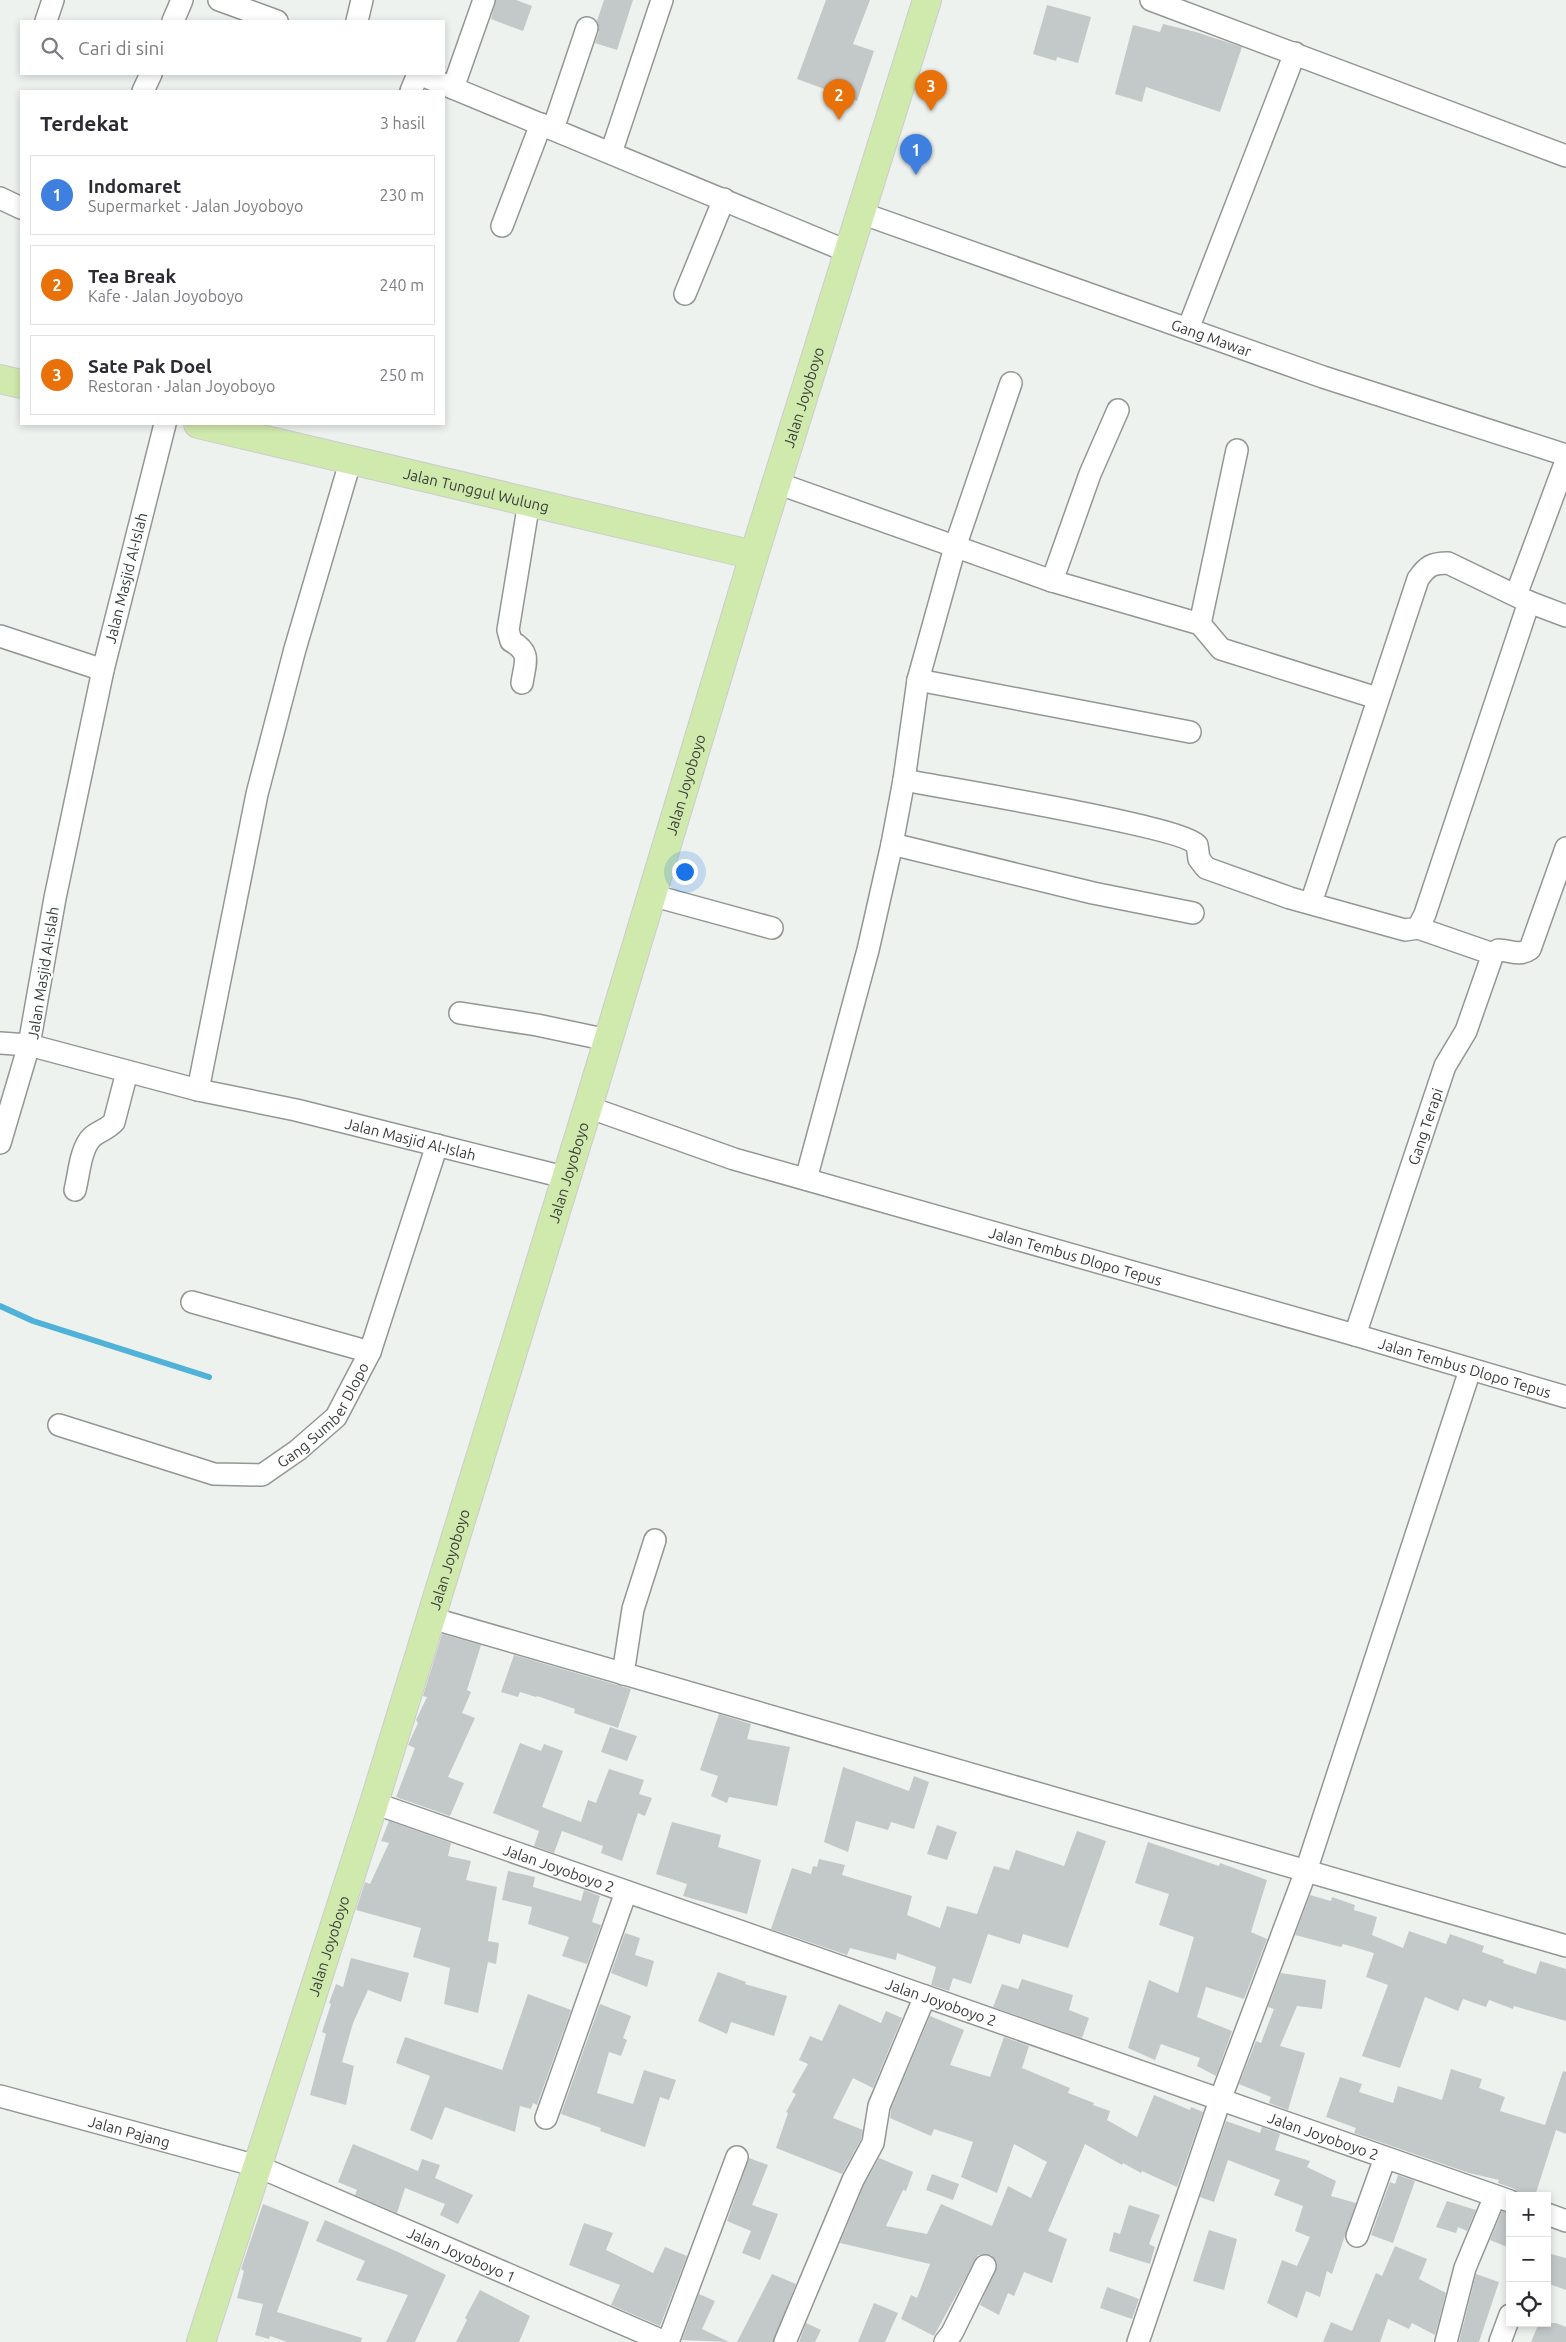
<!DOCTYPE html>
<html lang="id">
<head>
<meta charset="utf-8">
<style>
  :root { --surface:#fff; --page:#f7f7f7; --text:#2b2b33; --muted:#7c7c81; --line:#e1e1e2; --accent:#1a73e8 }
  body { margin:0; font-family:Ubuntu,sans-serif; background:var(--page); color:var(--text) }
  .controls { position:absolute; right:15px; bottom:15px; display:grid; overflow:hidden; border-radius:0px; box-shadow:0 2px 8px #0003 }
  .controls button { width:45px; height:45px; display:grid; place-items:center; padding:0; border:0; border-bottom:1px solid var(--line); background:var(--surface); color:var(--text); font:25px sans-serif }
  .you { position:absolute; left:684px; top:871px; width:18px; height:18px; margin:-12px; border:4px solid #fff; border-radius:50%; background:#1a73e8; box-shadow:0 0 0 8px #1a73e833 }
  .badge { display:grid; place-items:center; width:32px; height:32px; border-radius:50%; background:var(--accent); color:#fff; font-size:16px; font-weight:700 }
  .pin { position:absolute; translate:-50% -41px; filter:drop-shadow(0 1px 2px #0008) }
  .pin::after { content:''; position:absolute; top:26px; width:18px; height:15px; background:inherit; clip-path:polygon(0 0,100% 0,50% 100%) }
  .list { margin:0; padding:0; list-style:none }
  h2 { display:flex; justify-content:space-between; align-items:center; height:65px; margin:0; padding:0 20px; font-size:21px }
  h2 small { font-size:16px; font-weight:400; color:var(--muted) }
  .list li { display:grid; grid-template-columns:32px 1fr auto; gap:15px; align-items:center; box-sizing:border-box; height:80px; margin:0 10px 10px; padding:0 10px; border:1px solid var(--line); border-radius:0px }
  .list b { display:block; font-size:19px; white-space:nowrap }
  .list p { margin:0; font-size:16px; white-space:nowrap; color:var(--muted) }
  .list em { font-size:16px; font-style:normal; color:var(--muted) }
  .icon { flex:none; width:28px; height:28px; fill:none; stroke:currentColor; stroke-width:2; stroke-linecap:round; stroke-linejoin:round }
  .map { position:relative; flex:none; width:1566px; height:2342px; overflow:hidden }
  .search { position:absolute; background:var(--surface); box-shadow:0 2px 8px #0003; left:20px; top:20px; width:425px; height:55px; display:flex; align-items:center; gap:12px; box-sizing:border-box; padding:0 18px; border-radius:0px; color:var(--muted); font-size:19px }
  .panel { position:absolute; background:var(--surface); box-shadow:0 2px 8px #0003; left:20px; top:90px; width:425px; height:335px; border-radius:0px }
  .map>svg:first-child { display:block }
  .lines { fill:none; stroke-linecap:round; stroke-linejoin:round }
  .stream { stroke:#50b2d8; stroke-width:6 }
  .building { fill:#c3c9c9 }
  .minor-casing { stroke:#929794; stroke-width:24 }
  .major-casing { stroke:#ccc; stroke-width:30 }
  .minor { stroke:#fff; stroke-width:21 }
  .major { stroke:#d0e9ad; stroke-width:28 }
  .labels { text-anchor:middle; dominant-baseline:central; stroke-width:4.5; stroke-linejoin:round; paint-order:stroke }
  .street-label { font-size:15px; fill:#3a3c3b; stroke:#fbfffd }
</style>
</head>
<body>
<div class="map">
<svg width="1566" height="2342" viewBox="0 0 1566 2342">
  <rect width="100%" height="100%" fill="#edf2ef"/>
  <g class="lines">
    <!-- stream -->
    <path class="stream" d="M0,1306L33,1321L209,1377"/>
  </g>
  <!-- building -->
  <g class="building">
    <path d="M496,0H516L532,6L523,31L491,19Z"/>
    <path d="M604,0H633L617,50L595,43L599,32L597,21Z"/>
    <path d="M826,0H870L853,44L874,51L857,101L797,79Z"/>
    <path d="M1047,5L1091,17L1078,63L1057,57L1056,61L1033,54Z"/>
    <path d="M1163,24L1196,32L1242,47L1220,112L1146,87L1142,102L1115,94L1133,25L1160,32Z"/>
    <path d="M442,1634L481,1645L467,1690L471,1692L462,1713L475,1718L448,1777L464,1783L450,1816L396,1797L415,1748L408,1745L418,1723L416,1720L427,1697L423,1696Z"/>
    <path d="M514,1655L631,1689L618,1728L574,1713L575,1709L537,1696L536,1697L520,1692L518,1697L501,1692Z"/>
    <path d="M719,1714L751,1724L747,1739L790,1747L777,1806L729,1797L727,1803L711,1796L718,1776L700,1770Z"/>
    <path d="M610,1727L637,1736L627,1761L601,1752Z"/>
    <path d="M520,1743L541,1751L544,1744L563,1751L542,1807L581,1822L588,1800L596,1803L609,1769L644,1780L639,1794L652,1798L645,1816L638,1813L622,1861L601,1853L603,1846L562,1831L554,1853L534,1846L539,1831L493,1813Z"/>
    <path d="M843,1767L909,1791L914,1776L929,1782L914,1829L891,1822L888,1830L856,1821L848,1852L824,1842Z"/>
    <path d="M389,1821L451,1843L448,1856L471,1861L466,1880L497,1887L488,1941L499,1943L496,1964L488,1962L478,2013L444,2004L450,1968L413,1957L421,1928L356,1910L365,1882L370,1884L389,1843L381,1841Z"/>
    <path d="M672,1822L721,1835L718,1847L761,1860L747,1914L683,1896L687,1884L656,1874Z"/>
    <path d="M937,1825L957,1832L947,1860L927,1854Z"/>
    <path d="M1077,1831L1106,1841L1068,1948L1023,1934L1020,1944L988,1934L971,1984L953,1978L949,1991L931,1985L936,1967L897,1953L896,1960L850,1948L847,1955L771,1929L792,1868L811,1874L813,1866L817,1867L819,1859L845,1865L842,1875L912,1896L907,1915L940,1928L947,1906L977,1914L994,1866L1009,1870L1016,1850L1064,1866Z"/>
    <path d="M1148,1842L1219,1866L1220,1863L1267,1880L1251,1932L1267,1939L1244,1999L1206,1987L1197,2017L1232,2031L1216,2076L1197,2066L1200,2058L1161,2044L1155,2060L1128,2048L1149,1980L1178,1993L1194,1937L1159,1925L1169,1894L1135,1883Z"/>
    <path d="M508,1871L535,1877L533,1887L581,1901L584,1890L600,1896L592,1922L601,1925L587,1964L562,1956L569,1937L528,1924L532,1907L502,1900Z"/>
    <path d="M1310,1895L1331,1901L1332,1897L1355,1905L1354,1910L1377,1917L1372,1935L1403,1948L1409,1931L1446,1944L1450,1934L1484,1946L1482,1952L1504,1960L1503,1963L1536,1974L1540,1961L1566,1969V2021L1514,2006L1513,2009L1489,2000L1486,2007L1463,1999L1458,2011L1425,1997L1400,2068L1362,2056L1388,1985L1366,1977L1374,1953L1343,1944L1341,1947L1295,1935Z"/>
    <path d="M625,1933L640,1938L635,1955L654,1961L647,1987L611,1973Z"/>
    <path d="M351,1958L409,1973L401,2002L368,1990L353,2023L342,2062L354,2066L346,2105L310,2095L326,2034L322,2032L331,2004L329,2003L336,1984L343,1987Z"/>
    <path d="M718,1972L746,1982L745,1984L787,1996L774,2036L731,2022L727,2034L698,2021Z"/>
    <path d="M1281,1973L1326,1980L1322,2009L1297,2006L1280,2046L1305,2053L1288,2110L1269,2103L1271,2097L1239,2084L1256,2041L1261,2043L1274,2009L1268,2007Z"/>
    <path d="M1022,1979L1073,1995L1069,2010L1089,2018L1082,2038L993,2007L1002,1984L1018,1989Z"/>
    <path d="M528,1994L571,2010L537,2105L533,2103L531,2109L520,2106L515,2132L445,2107L432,2140L410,2130L430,2076L396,2063L405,2037L502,2070Z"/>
    <path d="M600,2004L631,2016L623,2038L627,2040L621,2056L609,2052L597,2093L633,2104L644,2070L676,2080L669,2100L660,2097L645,2147L600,2131L601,2128L561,2114Z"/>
    <path d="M839,2004L881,2023L886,2011L902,2018L873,2088L853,2078L833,2118L863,2130L861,2139L842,2174L776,2148L788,2113L786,2112L796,2094L792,2092L808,2064L799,2060L810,2036L822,2041Z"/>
    <path d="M930,2016L964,2030L950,2065L990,2077L1004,2037L1029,2046L1022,2068L1070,2088L1068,2093L1094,2103L1093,2105L1110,2111L1107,2120L1137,2137L1154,2095L1190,2110L1191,2107L1203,2112L1177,2187L1142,2171L1141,2173L1123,2163L1122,2165L1085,2144L1048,2231L1067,2239L1052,2283L1024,2272L1014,2296L1008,2293L999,2315L980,2305L997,2266L991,2255H978L934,2336L901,2319L911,2295L917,2298L930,2264L840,2243L864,2185L879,2158L913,2172L906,2191L903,2190L886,2226L927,2234L941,2204L992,2226L1008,2186L1031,2198L1047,2162L1014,2144L997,2193L961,2177L973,2142L934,2129L931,2136L890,2118L891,2109Z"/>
    <path d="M1451,2069L1482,2079L1479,2088L1505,2097L1500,2111L1545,2125L1563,2071L1566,2072V2134L1556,2130L1535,2196H1521L1515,2189L1498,2183L1499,2180L1469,2173L1354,2133L1356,2128L1326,2117L1340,2077L1362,2084L1359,2092L1393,2103L1398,2086L1442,2100Z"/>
    <path d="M1226,2121L1260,2133L1262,2127L1280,2134L1275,2150L1310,2161L1307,2167L1336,2181L1331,2196L1356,2203L1332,2274L1327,2271L1320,2297L1306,2291L1297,2318L1267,2303L1282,2260L1297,2266L1310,2237L1295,2231L1303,2206L1274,2195L1280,2180L1228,2160L1214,2202L1200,2197Z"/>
    <path d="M353,2144L418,2171L422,2159L440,2165L435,2178L473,2195L458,2224L440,2215L445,2204L405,2188L397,2213L355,2195L357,2190L338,2182Z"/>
    <path d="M749,2158L768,2165L752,2205L778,2214L760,2260L742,2253L751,2231L727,2221Z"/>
    <path d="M932,2174L959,2184L953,2200L926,2190Z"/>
    <path d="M1398,2175L1415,2181L1393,2243L1371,2235L1390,2182L1395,2184Z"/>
    <path d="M1447,2201L1476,2210L1467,2231L1458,2227L1456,2233L1436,2227Z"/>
    <path d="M263,2204L309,2222L277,2312L362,2338L361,2342H287L270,2336L269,2339L255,2335L263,2304L237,2298L244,2271L241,2269Z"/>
    <path d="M1129,2205L1160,2215L1149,2244L1155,2247L1150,2264L1109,2251L1114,2232L1120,2234Z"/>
    <path d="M1502,2211L1510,2213V2248L1490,2240Z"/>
    <path d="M325,2220L398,2252L446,2275L415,2342H386L408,2295L356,2280L365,2261L316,2241Z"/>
    <path d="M584,2223L613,2233L606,2250L653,2273L665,2247L687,2256L660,2326L611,2305L620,2285L569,2265Z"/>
    <path d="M1209,2230L1237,2239L1224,2290L1193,2281Z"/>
    <path d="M1395,2246L1427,2259L1419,2279L1446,2293L1435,2335L1412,2323L1409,2329L1388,2319L1380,2342H1323L1331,2322L1352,2331L1376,2273L1382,2276Z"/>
    <path d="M1547,2253L1566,2258V2290L1547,2283Z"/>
    <path d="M772,2274L796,2284L773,2342H737Z"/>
    <path d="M1476,2274L1499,2282L1479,2342H1459Z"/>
    <path d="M1107,2287L1139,2299L1132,2319L1100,2308Z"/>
    <path d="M480,2290L530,2316L519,2342H456L467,2320L465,2318Z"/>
    <path d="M699,2294L715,2301L702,2329L729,2342L682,2340Z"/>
    <path d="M874,2303L898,2313L885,2342H858Z"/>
    <path d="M806,2323L821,2330L815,2342H799Z"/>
    <path d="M1539,2323H1556L1566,2327V2342H1531Z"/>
  </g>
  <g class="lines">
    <defs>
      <g id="minor">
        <path d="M219,0L277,21"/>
        <path d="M1151,0L1566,156"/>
        <path d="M46,21L53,0"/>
        <path d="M173,21L182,0"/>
        <path d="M357,21L362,0"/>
        <path d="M419,74L849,252"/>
        <path d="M453,88L484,0"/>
        <path d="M143,91L151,74"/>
        <path d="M411,91L418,74"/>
        <path d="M553,129L587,28"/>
        <path d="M611,153L662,0"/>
        <path d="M0,198L21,208"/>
        <path id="s1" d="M861,213L1323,377L1566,455"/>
        <path d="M502,226L541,124"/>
        <path d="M685,294L724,199"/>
        <path d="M1188,329L1295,53"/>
        <path id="s2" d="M165,424L103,670L55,898L29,1045L198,1090L296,1110L564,1177"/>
        <path d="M777,483L1052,581L1200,624L1221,649L1377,698"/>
        <path d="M1052,581L1090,474L1118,410"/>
        <path d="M1516,595L1566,461"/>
        <path d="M1200,624L1237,450"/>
        <path d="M0,636L103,670"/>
        <path d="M918,680L1190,732"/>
        <path d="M522,683C525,662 532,653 511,641L508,630L529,502"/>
        <path d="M904,780C944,788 1181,826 1197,845L1199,859L1206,868L1290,898L1405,930L1418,928L1425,914L1529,602"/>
        <path d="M892,844L1093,893L1193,913"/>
        <path d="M651,895L772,928"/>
        <path d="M1311,903L1418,579C1427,566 1432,563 1448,563L1529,602L1566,616"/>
        <path d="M1418,928L1493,954"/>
        <path d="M460,1013L537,1025L608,1040"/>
        <path d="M0,1043L29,1045L0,1143"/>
        <path d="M198,1090L257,794L295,649L351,459"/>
        <path id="s3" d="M588,1107L734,1159L1355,1335L1566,1397"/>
        <path d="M806,1179L868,950L892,844L904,780L918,680L955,547L1011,383"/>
        <path d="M75,1190C79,1175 80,1149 92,1137C99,1131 108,1129 114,1122L127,1072"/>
        <path d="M192,1302L370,1352"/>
        <path id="s4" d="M1355,1335L1445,1066L1466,1031L1493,954L1498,950C1510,950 1519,957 1530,949L1566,848"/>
        <path id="s5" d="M59,1425L214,1474L262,1475L298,1450L336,1417L370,1352L437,1145"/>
        <path d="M431,1618L1566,1946"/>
        <path d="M623,1674L633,1609L655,1540"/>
        <path id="s6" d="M374,1803L1510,2201"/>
        <path id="s7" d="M0,2096L257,2166L665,2342"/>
        <path d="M546,2118L626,1892"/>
        <path d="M1547,2214L1566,2221"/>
        <path d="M1357,2236L1385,2158"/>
        <path d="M668,2342L737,2157"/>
        <path d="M785,2342L853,2180L873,2143L879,2106L925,1996"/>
        <path d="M945,2342L952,2333L985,2266"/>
        <path d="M1138,2342L1220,2100L1306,1871L1470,1370"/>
        <path d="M1446,2342L1465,2268L1495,2196"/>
        <path d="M1500,2342L1510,2315"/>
      </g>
      <g id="major">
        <path d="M0,379L21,384"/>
        <path id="s8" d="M198,424L754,555"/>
        <path id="s9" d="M201,2342L374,1803L588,1107L754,555L927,0"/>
      </g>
    </defs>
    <!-- minor casing -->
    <use href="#minor" class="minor-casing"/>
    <!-- major casing -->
    <use href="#major" class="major-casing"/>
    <!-- minor -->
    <use href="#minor" class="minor"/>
    <!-- major -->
    <use href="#major" class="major"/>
  </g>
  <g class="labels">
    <!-- street labels -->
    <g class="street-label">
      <text stroke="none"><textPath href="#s1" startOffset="372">Gang Mawar</textPath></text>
      <text stroke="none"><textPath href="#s9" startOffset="2036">Jalan Joyoboyo</textPath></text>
      <text stroke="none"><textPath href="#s8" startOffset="286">Jalan Tunggul Wulung</textPath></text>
      <text transform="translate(126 578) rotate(-76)">Jalan Masjid Al-Islah</text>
      <text stroke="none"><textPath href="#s9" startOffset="1631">Jalan Joyoboyo</textPath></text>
      <text transform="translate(43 973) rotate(-81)">Jalan Masjid Al-Islah</text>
      <text stroke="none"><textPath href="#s4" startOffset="220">Gang Terapi</textPath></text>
      <text stroke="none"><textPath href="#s2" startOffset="1029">Jalan Masjid Al-Islah</textPath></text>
      <text stroke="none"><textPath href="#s9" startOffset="1226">Jalan Joyoboyo</textPath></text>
      <text stroke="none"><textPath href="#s3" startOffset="510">Jalan Tembus Dlopo Tepus</textPath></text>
      <text stroke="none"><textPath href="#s3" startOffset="915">Jalan Tembus Dlopo Tepus</textPath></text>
      <text stroke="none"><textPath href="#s5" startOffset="298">Gang Sumber Dlopo</textPath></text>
      <text stroke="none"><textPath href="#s9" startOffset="821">Jalan Joyoboyo</textPath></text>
      <text stroke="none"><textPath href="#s6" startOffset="196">Jalan Joyoboyo 2</textPath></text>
      <text stroke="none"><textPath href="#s9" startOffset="416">Jalan Joyoboyo</textPath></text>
      <text stroke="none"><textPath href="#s6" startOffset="601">Jalan Joyoboyo 2</textPath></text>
      <text stroke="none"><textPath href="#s7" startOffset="134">Jalan Pajang</textPath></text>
      <text stroke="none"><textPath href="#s6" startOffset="1006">Jalan Joyoboyo 2</textPath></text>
      <text stroke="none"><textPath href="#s7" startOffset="489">Jalan Joyoboyo 1</textPath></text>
    </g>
  </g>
</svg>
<div class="controls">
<button>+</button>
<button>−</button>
<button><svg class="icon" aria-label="locate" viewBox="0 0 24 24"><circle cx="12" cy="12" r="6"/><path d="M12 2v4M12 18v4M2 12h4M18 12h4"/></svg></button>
</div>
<div class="you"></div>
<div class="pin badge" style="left:916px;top:175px;background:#3f7fe0">1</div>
<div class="pin badge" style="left:839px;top:120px;background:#e8710a">2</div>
<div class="pin badge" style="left:931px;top:111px;background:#e8710a">3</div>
<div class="search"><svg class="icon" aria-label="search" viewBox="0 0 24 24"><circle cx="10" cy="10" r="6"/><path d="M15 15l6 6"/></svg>Cari di sini</div>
<section class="panel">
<h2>Terdekat<small>3 hasil</small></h2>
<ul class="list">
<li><span class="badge" style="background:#3f7fe0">1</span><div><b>Indomaret</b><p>Supermarket · Jalan Joyoboyo</p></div><em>230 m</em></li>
<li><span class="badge" style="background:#e8710a">2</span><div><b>Tea Break</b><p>Kafe · Jalan Joyoboyo</p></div><em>240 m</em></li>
<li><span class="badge" style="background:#e8710a">3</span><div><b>Sate Pak Doel</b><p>Restoran · Jalan Joyoboyo</p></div><em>250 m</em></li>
</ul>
</section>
</div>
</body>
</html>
